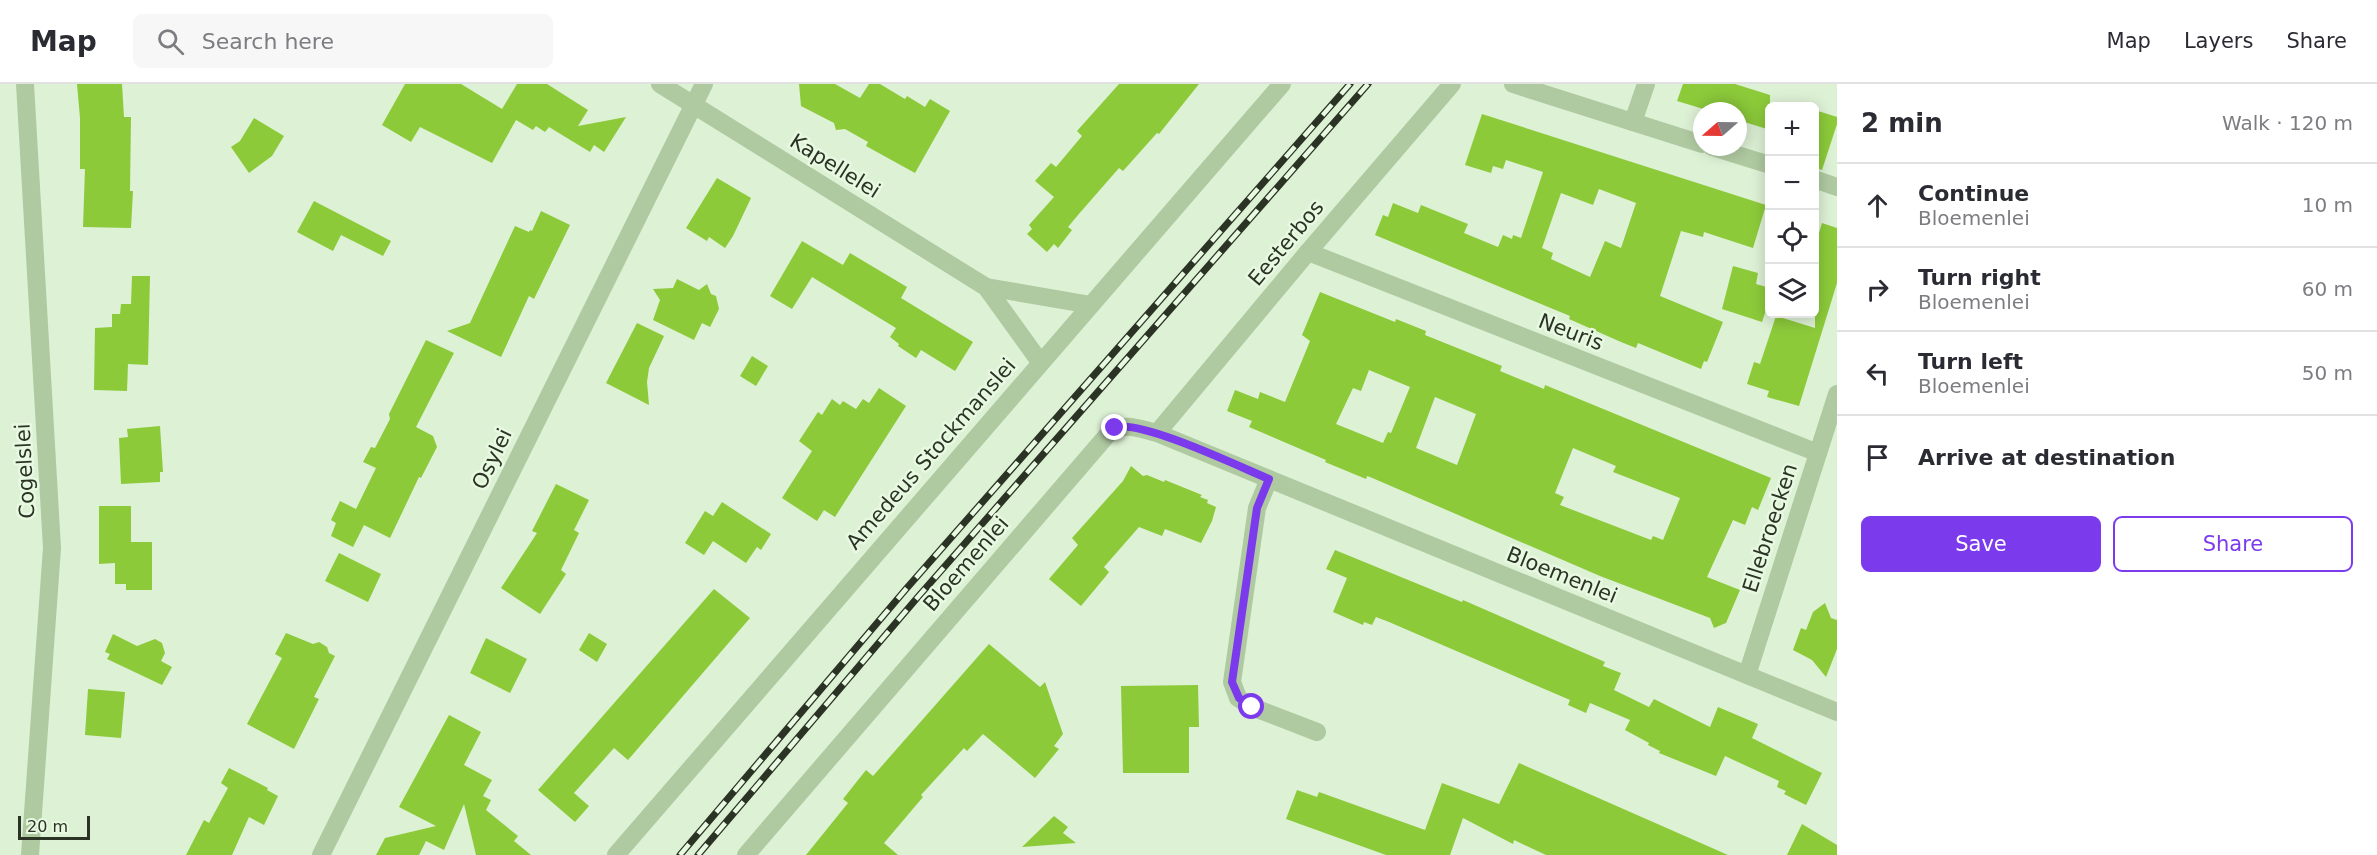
<!DOCTYPE html>
<html lang="en">
<head>
<meta charset="utf-8">
<style>
  :root { --surface:#fff; --page:#f7f7f7; --text:#2b2b33; --muted:#7c7c81; --line:#e1e1e2; --accent:#7c3aed }
  body { margin:0; font-family:"DejaVu Sans",sans-serif; background:var(--page); color:var(--text) }
  .controls { position:absolute; right:18px; top:18px; display:grid; overflow:hidden; border-radius:9px; box-shadow:0 3px 15px #0003 }
  .controls button { width:54px; height:54px; display:grid; place-items:center; padding:0; border:0; border-bottom:2px solid var(--line); background:var(--surface); color:var(--text); font:30px sans-serif }
  .compass { position:absolute; left:1693px; top:18px; width:54px; height:54px; border-radius:50%; background:var(--surface); box-shadow:0 3px 15px #0003; rotate:250deg }
  .scale { position:absolute; left:18px; bottom:15px; width:72px; box-sizing:border-box; padding-left:6px; border:3px solid #2b3324; border-top:0; font-size:16px; line-height:21px; white-space:nowrap; color:#2b3324; -webkit-text-stroke:4px #e7f9e1; paint-order:stroke }
  .stop { position:absolute; width:18px; height:18px; margin:-14px; border:4px solid #7c3aed; border-radius:50%; background:#fff }
  .stop.end { background:#7c3aed; border-color:#fff; box-shadow:0 2px 6px #0008 }
  .list { margin:0; padding:0; list-style:none }
  h2 { display:flex; justify-content:space-between; align-items:center; height:78px; margin:0; padding:0 24px; font-size:26px }
  h2 small { font-size:20px; font-weight:400; color:var(--muted) }
  .list li { display:grid; grid-template-columns:39px 1fr auto; gap:18px; align-items:center; box-sizing:border-box; height:84px; padding:0 24px; border-top:2px solid var(--line) }
  .list b { display:block; font-size:22px; white-space:nowrap }
  .list p { margin:0; font-size:20px; white-space:nowrap; color:var(--muted) }
  .list em { font-size:20px; font-style:normal; color:var(--muted) }
  .actions { display:flex; gap:12px; padding:18px 24px }
  .actions a { flex:1; padding:14px 0; border:2px solid var(--accent); border-radius:9px; text-align:center; font-size:21px; color:var(--accent) }
  .actions .main { background:var(--accent); color:#fff }
  .icon { flex:none; width:33px; height:33px; fill:none; stroke:currentColor; stroke-width:2; stroke-linecap:round; stroke-linejoin:round }
  .map { position:relative; flex:none; width:1837px; height:771px; overflow:hidden }
  header { display:flex; align-items:center; gap:36px; box-sizing:border-box; height:84px; padding:0 30px; background:var(--surface); border-bottom:2px solid var(--line) }
  header strong { font-size:28px }
  nav { display:flex; gap:33px; margin-inline-start:auto; font-size:21px }
  .search { width:420px; height:54px; background:var(--page); display:flex; align-items:center; gap:15px; box-sizing:border-box; padding:0 21px; border-radius:9px; color:var(--muted); font-size:22px }
  main { display:flex }
  aside { flex:1; background:var(--surface) }
  .map>svg:first-child { display:block }
  .building { fill:#8cca3a; fill-rule:evenodd }
  .lines { fill:none; stroke-linecap:round; stroke-linejoin:round }
  .minor { stroke:#afc9a1; stroke-width:18 }
  .rail-casing { stroke:#2b3324; stroke-width:7 }
  .rail { stroke:#e7f9e1; stroke-width:4.5; stroke-dasharray:14; stroke-linecap:butt }
  .route { stroke:#7c3aed; stroke-width:8 }
  .labels { text-anchor:middle; dominant-baseline:central; stroke-width:5; stroke-linejoin:round; paint-order:stroke }
  .street-label { font-size:21px; fill:#2b3324; stroke:#e7f9e1 }
</style>
</head>
<body>
<header>
<strong>Map</strong>
<div class="search"><svg class="icon" aria-label="search" viewBox="0 0 24 24"><circle cx="10" cy="10" r="6"/><path d="M15 15l6 6"/></svg>Search here</div>
<nav><a>Map</a><a>Layers</a><a>Share</a></nav>
</header>
<main>
<div class="map">
<svg width="1837" height="771" viewBox="0 0 1837 771">
  <rect width="100%" height="100%" fill="#ddf1d5"/>
  <!-- building -->
  <g class="building">
    <path d="M77,0H122L124,33H131L130,107H133L131,144L83,143L85,85H80V34Z"/>
    <path d="M405,0H461L502,25L517,0H547L588,26L578,42L626,33L604,68L594,61L590,68L549,43L545,48L536,42L533,46L516,36L492,79L420,43L411,58L382,41Z"/>
    <path d="M799,0H835L860,14L869,0H880L905,15L907,12L925,23L930,15L950,27L915,89L866,62L868,58L845,45L836,46L834,39L801,22Z"/>
    <path d="M1119,0H1199L1159,50L1157,49L1123,87L1119,84L1078,131L1068,143L1072,146L1058,164L1054,160L1047,168L1027,150L1032,145L1029,141L1054,113L1035,97L1051,79L1056,83L1082,52L1077,47Z"/>
    <path d="M1683,0H1735L1770,11V46L1738,36V27H1710L1677,17Z"/>
    <path d="M1815,26L1837,33V40L1822,86L1815,84Z"/>
    <path d="M1482,30L1766,121L1753,164L1704,148L1703,153L1681,147L1660,212L1723,238L1707,278L1704,277L1701,285L1638,259L1636,264L1621,258L1569,235L1570,232L1375,151L1383,131L1388,133L1393,119L1418,129L1421,121L1458,136L1468,140L1464,149L1498,163L1503,151L1512,155L1513,151L1521,154L1543,88L1506,76L1503,85L1493,82L1491,89L1465,81ZM1599,105L1636,119L1621,164L1605,157L1590,193L1551,175L1553,169L1542,164L1561,109L1593,121Z"/>
    <path d="M254,34L284,52L272,72L249,89L231,63L240,57Z"/>
    <path d="M717,94L751,114L733,152L725,164L709,153L707,157L686,144Z"/>
    <path d="M314,117L391,157L383,172L341,151L333,167L297,148Z"/>
    <path d="M541,127L570,141L534,215L529,212L501,273L447,247L470,239L515,142L529,148L530,146L532,147Z"/>
    <path d="M1822,139L1837,144V199L1799,322L1767,313L1769,307L1747,300L1754,278L1760,280L1776,232L1815,244V162Z"/>
    <path d="M802,157L843,181L850,169L907,203L901,214L973,258L955,287L921,266L916,274L898,262L899,260L890,253L896,244L812,193L792,225L770,212Z"/>
    <path d="M1733,182L1758,189L1756,200L1770,204V214L1762,238L1722,225Z"/>
    <path d="M132,192H150L148,281L128,280L127,307L94,306L95,244L112,243V230H120L121,220H131Z"/>
    <path d="M677,195L699,206L707,200L711,210L716,212L719,225L710,243L702,239L694,256L653,236L660,216L653,205L673,204Z"/>
    <path d="M1320,208L1395,238L1396,235L1426,247L1425,251L1502,282L1500,287L1544,305L1545,301L1771,394L1758,426L1752,423L1745,441L1733,436L1707,493L1740,506L1726,539L1714,544L1710,534L1600,492L1370,393L1367,392L1366,395L1325,378L1326,376L1249,343L1252,337L1227,327L1235,306L1258,315L1260,308L1285,318L1310,257L1302,251ZM1369,286L1410,303L1391,349L1388,348L1383,359L1336,340L1353,304L1361,307ZM1435,313L1476,330L1457,381L1416,364ZM1573,364L1616,382L1613,388L1680,414L1663,456L1653,452L1651,456L1560,421L1564,413L1555,409Z"/>
    <path d="M637,239L664,252L649,284L647,298L649,321L606,299Z"/>
    <path d="M426,256L454,269L416,343L433,352L437,363L421,394L419,393L390,454L364,441L353,463L331,452L336,439L331,436L340,417L356,425L376,384L363,378L371,363L375,364L390,335L389,330Z"/>
    <path d="M752,272L768,282L756,302L740,292Z"/>
    <path d="M879,304L906,322L835,433L824,426L817,437L782,414L812,367L799,357L818,328L822,331L832,315L840,321L843,317L856,325L863,315L869,319Z"/>
    <path d="M160,342L163,388H160V398L121,400L119,354L128,353L127,345Z"/>
    <path d="M1131,382L1143,392L1147,391L1164,398L1165,396L1202,411L1200,413L1208,416L1207,419L1216,423L1212,437L1201,459L1165,445L1162,452L1139,443L1104,483L1109,488L1106,492L1081,522L1049,495L1078,461L1072,454L1123,397Z"/>
    <path d="M556,400L589,416L574,446L579,449L561,486L566,490L540,530L501,504L537,449L532,447Z"/>
    <path d="M722,418L771,450L761,466L757,463L746,479L713,457L704,471L685,459L705,427L713,432Z"/>
    <path d="M99,422H131V458H152V506H126V500H115V479L99,480Z"/>
    <path d="M1335,466L1462,518L1463,516L1605,578L1603,582L1621,589L1614,606L1649,623L1654,615L1710,643L1718,623L1758,640L1752,654L1822,689L1806,721L1784,710L1786,707L1777,703L1779,697L1725,672L1716,692L1659,669L1660,667L1648,661L1649,659L1625,646L1630,636L1590,619L1586,629L1568,621L1570,616L1389,538L1376,533L1372,541L1364,538L1363,541L1333,528L1347,494L1326,485Z"/>
    <path d="M339,469L381,490L368,518L325,497Z"/>
    <path d="M714,505L750,534L628,676L614,664L574,709L589,722L575,738L538,706Z"/>
    <path d="M1825,519L1831,534L1837,536V565L1826,593L1812,576L1793,566L1801,544L1806,546L1813,528Z"/>
    <path d="M286,549L313,560L319,558L327,563L329,569L335,572L314,613L319,615L294,665L247,640L282,574L275,570Z"/>
    <path d="M589,549L607,560L597,578L579,566Z"/>
    <path d="M113,550L137,562L155,555L162,559L165,569L161,577L172,583L162,601L107,575L110,570L105,568Z"/>
    <path d="M486,554L527,575L510,609L470,589Z"/>
    <path d="M989,560L1040,603L1045,598L1063,650L1054,662L1059,665L1035,694L983,650L967,667L964,664L921,711L923,713L884,759L898,771H806L848,719L843,715L866,686L873,692Z"/>
    <path d="M1198,601L1199,643H1189V689H1123L1121,602Z"/>
    <path d="M88,605L125,608L121,654L85,651Z"/>
    <path d="M449,631L481,648L464,681L492,696L483,712L491,716L486,726L518,752L514,757L531,771H476L464,720L444,766L426,757L419,771H376L385,754L436,742L399,723Z"/>
    <path d="M1519,679L1728,771H1546L1514,756L1513,760L1463,734L1450,771H1386L1286,735L1297,706L1317,713L1319,708L1425,746L1442,699L1499,720Z"/>
    <path d="M229,684L268,704L267,706L278,712L264,741L249,733L232,771H186L204,736L209,739L228,704L221,699Z"/>
    <path d="M1054,732L1068,743L1063,749L1076,759L1022,763Z"/>
    <path d="M1802,740L1837,761V771H1787Z"/>
  </g>
  <g class="lines">
    <!-- minor -->
    <g class="minor">
      <path d="M25,0L52,464L30,771"/>
      <path d="M660,0L986,203L1040,278"/>
      <path d="M1513,0L1702,60"/>
      <path d="M1633,38L1646,0"/>
      <path d="M1712,63L1770,81"/>
      <path d="M1814,95L1837,103"/>
      <path d="M1308,168L1818,369"/>
      <path d="M986,203L1091,221"/>
      <path d="M1157,349L1308,168L1452,0"/>
      <path d="M1269,395L1257,424L1232,598L1238,614L1252,623L1317,648"/>
      <path d="M1747,591L1837,310"/>
      <path d="M321,771L704,0"/>
      <path d="M616,771L1282,0"/>
      <path d="M746,771L1109,349C1124,337 1140,345 1157,349L1837,628"/>
    </g>
    <defs>
      <g id="rail">
        <path d="M680,771L906,505L1350,0"/>
        <path d="M698,771L917,514L1368,0"/>
      </g>
    </defs>
    <!-- rail casing -->
    <use href="#rail" class="rail-casing"/>
    <!-- rail -->
    <use href="#rail" class="rail"/>
  </g>
  <g class="lines">
    <!-- route -->
    <path class="route" d="M1115,344C1138,334 1242,384 1269,395L1257,424L1232,598L1239,614L1252,623"/>
  </g>
  <g class="labels">
    <!-- street labels -->
    <g class="street-label">
      <text transform="translate(835 82) rotate(32)">Kapellelei</text>
      <text transform="translate(1286 159) rotate(-50)">Eesterbos</text>
      <text transform="translate(1571 248) rotate(21)">Neuris</text>
      <text transform="translate(931 370) rotate(-49)">Amedeus Stockmanslei</text>
      <text transform="translate(492 375) rotate(-64)">Osylei</text>
      <text transform="translate(25 387) rotate(-93)">Cogelslei</text>
      <text transform="translate(1770 444) rotate(-72)">Ellebroecken</text>
      <text transform="translate(966 480) rotate(-49)">Bloemenlei</text>
      <text transform="translate(1562 491) rotate(22)">Bloemenlei</text>
    </g>
  </g>
</svg>
<div class="controls">
<button>+</button>
<button>−</button>
<button><svg class="icon" aria-label="locate" viewBox="0 0 24 24"><circle cx="12" cy="12" r="6"/><path d="M12 2v4M12 18v4M2 12h4M18 12h4"/></svg></button>
<button><svg class="icon" aria-label="layers" viewBox="0 0 24 24"><path d="M12 4l9 5-9 5-9-5zM3 14l9 5 9-5"/></svg></button>
</div>
<svg class="compass" viewBox="-18 -18 36 36"><path d="M0-13l5 13h-10z" fill="#e53935"/><path d="M0 13l5-13h-10z" fill="#7c7c81"/></svg>
<div class="scale">20 m</div>
<div class="stop" style="left:1252px;top:623px"></div>
<div class="stop end" style="left:1115px;top:344px"></div>
</div>
<aside>
<h2>2 min<small>Walk · 120 m</small></h2>
<ul class="list">
<li><svg class="icon" aria-label="ahead" viewBox="0 0 24 24"><path d="M12 20V5M6 11l6-6 6 6"/></svg><div><b>Continue</b><p>Bloemenlei</p></div><em>10 m</em></li>
<li><svg class="icon" aria-label="right" viewBox="0 0 24 24"><path d="M7 20v-9h11M14 6l5 5-5 5"/></svg><div><b>Turn right</b><p>Bloemenlei</p></div><em>60 m</em></li>
<li><svg class="icon" aria-label="left" viewBox="0 0 24 24"><path d="M17 20v-9H6M10 6l-5 5 5 5"/></svg><div><b>Turn left</b><p>Bloemenlei</p></div><em>50 m</em></li>
<li><svg class="icon" aria-label="arrive" viewBox="0 0 24 24"><path d="M6 21V4h12l-3 4 3 4H6"/></svg><div><b>Arrive at destination</b></div></li>
</ul>
<div class="actions"><a class="main">Save</a><a>Share</a></div>
</aside>
</main>
</body>
</html>
